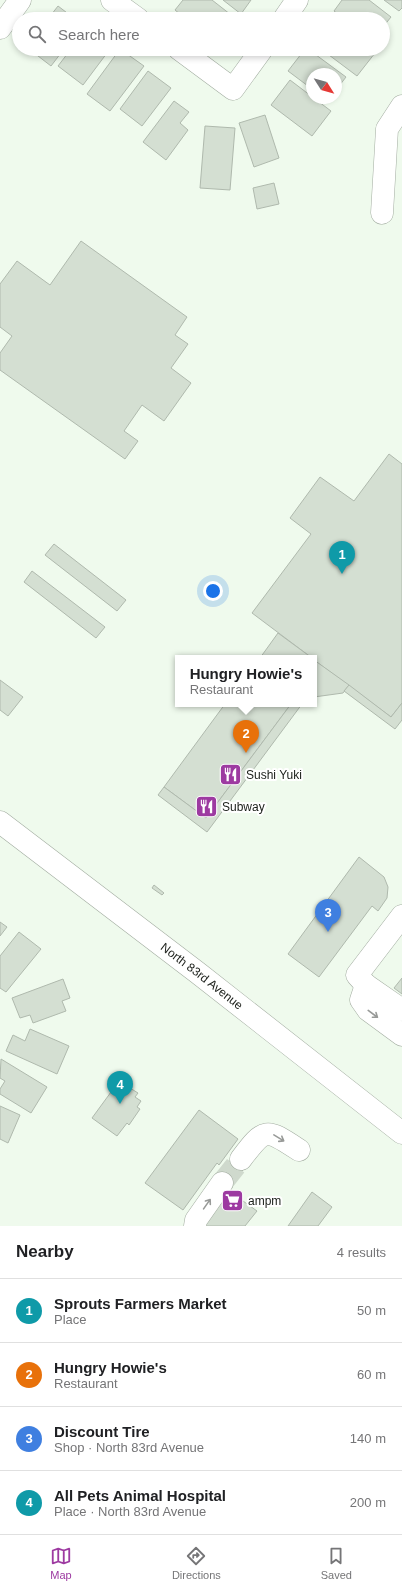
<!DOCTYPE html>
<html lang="en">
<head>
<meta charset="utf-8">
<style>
  :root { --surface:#fff; --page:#f2f2f2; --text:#202124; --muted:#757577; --line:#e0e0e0; --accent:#9d3aa1 }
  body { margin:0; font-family:Arial,sans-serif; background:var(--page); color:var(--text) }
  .compass { position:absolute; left:306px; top:68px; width:36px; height:36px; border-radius:50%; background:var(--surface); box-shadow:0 2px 6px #0003; rotate:127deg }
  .you { position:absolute; left:213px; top:591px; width:14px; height:14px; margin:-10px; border:3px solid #fff; border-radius:50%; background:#1a73e8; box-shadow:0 0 0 6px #1a73e833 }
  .badge { display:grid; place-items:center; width:26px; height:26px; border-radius:50%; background:var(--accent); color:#fff; font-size:13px; font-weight:700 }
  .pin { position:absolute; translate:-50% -33px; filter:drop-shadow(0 1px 2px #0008) }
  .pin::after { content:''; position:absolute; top:21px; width:14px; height:12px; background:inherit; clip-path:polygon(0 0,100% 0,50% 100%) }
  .popup { position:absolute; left:175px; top:655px; width:142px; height:52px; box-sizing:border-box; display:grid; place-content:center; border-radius:0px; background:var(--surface); filter:drop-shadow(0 1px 3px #0005); font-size:13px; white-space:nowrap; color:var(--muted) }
  .popup b { font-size:15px; color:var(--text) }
  .popup::after { content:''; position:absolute; left:50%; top:100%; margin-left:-8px; border:8px solid transparent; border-top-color:var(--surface) }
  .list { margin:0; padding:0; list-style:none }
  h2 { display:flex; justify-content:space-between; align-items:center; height:52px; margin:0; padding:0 16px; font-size:17px }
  h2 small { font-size:13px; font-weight:400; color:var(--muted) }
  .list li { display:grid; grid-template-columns:26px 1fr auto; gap:12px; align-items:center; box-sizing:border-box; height:64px; padding:0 16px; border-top:1px solid var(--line) }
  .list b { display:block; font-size:15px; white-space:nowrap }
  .list p { margin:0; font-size:13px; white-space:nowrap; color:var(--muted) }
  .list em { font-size:13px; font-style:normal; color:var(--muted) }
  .icon { flex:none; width:22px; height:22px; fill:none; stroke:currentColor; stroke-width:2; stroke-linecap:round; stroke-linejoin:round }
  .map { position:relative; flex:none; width:402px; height:1226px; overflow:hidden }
  .search { position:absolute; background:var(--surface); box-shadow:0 2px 6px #0003; left:12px; right:12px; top:12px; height:44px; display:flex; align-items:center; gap:10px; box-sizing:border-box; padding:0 14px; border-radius:22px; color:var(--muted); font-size:15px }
  .sheet { height:308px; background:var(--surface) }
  nav { display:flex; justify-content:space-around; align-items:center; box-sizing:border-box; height:56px; border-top:1px solid var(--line); background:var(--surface); font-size:11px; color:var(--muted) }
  nav a { display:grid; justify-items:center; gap:2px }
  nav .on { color:var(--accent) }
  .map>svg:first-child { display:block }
  .building { fill:#d4dfd2; stroke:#afb9ad }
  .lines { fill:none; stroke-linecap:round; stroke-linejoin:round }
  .minor-tunnel { stroke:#cfd9cd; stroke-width:22; stroke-dasharray:22 11; stroke-linecap:butt }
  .minor-casing { stroke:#a2aca0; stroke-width:23 }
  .major-casing { stroke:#a2aca0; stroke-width:23 }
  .minor { stroke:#fff; stroke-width:22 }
  .major { stroke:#fff; stroke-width:22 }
  .oneway { stroke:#989a98 }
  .labels { text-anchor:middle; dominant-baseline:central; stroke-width:4; stroke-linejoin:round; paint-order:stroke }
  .poi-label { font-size:12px; fill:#1a1e19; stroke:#fff; text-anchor:start }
  .street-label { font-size:12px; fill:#1a1e19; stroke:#fff }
</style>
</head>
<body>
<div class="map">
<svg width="402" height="1226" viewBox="0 0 402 1226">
  <rect width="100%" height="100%" fill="#effaed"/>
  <!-- building -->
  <g class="building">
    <path d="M183,0H212L235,18L234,19H186L175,10Z"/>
    <path d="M223,0H251L241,14Z"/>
    <path d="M342,0H369L391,17L383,27V19H344L334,11Z"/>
    <path d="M384,0H402V8L399,11Z"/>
    <path d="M58,6L75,19H48Z"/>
    <path d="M29,49H64L51,66Z"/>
    <path d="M71,49H110L83,85L58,66Z"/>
    <path d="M120,49L144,66L110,111L87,94Z"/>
    <path d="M305,49H308L346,77L336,90V74H312V89L288,71Z"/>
    <path d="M321,49H370L375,53L357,76Z"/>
    <path d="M148,71L171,88L142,126L120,109Z"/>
    <path d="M290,80L331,111L312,136L271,105Z"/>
    <path d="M174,101L189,112L180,123L188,130L166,160L143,142Z"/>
    <path d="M265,115L279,158L254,167L239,123Z"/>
    <path d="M205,126L235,128L230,190L200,188Z"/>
    <path d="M274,183L279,204L257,209L253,188Z"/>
    <path d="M81,241L187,317L175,335L188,344L171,368L191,383L164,421L142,405L124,431L138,441L125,459L0,370V353L12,336L0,327V284L17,261L50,285Z"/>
    <path d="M389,454L402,464V703L391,717L314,660V658H312L252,613L311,534L290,518L320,477L354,501Z"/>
    <path d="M54,544L126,600L117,611L45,555Z"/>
    <path d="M32,571L105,627L96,638L24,582Z"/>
    <path d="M278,633L312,658H260Z"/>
    <path d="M314,660L349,685L343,693L314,697Z"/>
    <path d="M0,680L23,697L8,716L0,710Z"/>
    <path d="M349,685L391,717L402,703V720L395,729L344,691Z"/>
    <path d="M225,704H291L206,818L164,787Z"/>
    <path d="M291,704H302L207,832L158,795L164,787L206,818Z"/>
    <path d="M359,857L384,877L388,887L387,898L378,911L372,906L319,977L288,954Z"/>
    <path d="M154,885L164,893L162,895L152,888Z"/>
    <path d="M0,922L7,927L0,936Z"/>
    <path d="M19,932L41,949L6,992L0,988V956Z"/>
    <path d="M402,978V994L394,988Z"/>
    <path d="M63,979L70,998L62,1001L66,1011L33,1023L30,1015L20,1018L12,998Z"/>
    <path d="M30,1029L69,1046L57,1074L6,1051L13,1035L25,1041Z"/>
    <path d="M1,1059L47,1087L31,1113L0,1094V1089L5,1081L0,1078Z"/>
    <path d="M122,1077L132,1084L130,1088L138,1093L135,1097L141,1101L137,1107L140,1109L129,1125L127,1123L117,1136L92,1118Z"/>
    <path d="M0,1106L20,1115L8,1143L0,1139Z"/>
    <path d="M199,1110L238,1139L219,1165L217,1163L183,1210L145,1183Z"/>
    <path d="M235,1154L248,1163L229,1188L217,1179Z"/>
    <path d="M229,1191L257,1211L245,1226H206L204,1224Z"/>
    <path d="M312,1192L332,1207L318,1226H288Z"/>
  </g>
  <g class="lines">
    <!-- minor-tunnel -->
    <path class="minor-tunnel" d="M222,1183L241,1159"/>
    <defs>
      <g id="minor">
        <path d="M112,0L138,19"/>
        <path d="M284,19L297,0"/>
        <path d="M0,28L20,0"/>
        <path d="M179,49L233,89L262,49"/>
        <path d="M382,213L387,129L402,106"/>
        <path d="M402,916L357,975L366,985L402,1010"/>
        <path d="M366,985L361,1000L368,1010L402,1035"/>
        <path d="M241,1159C265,1127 266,1128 299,1150"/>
        <path d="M195,1226L196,1220L222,1183"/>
      </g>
      <g id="major">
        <path id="s1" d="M0,822L198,973L402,1133"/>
      </g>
    </defs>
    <!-- minor casing -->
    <use href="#minor" class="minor-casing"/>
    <!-- major casing -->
    <use href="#major" class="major-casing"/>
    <!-- minor -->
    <use href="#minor" class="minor"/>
    <!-- major -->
    <use href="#major" class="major"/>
  </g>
  <!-- one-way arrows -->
  <defs><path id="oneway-shaft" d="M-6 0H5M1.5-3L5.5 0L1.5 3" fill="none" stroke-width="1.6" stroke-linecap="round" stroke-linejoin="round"/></defs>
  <g class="oneway">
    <use href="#oneway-shaft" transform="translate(373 1014) rotate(37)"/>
    <use href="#oneway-shaft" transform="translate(279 1138) rotate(31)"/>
    <use href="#oneway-shaft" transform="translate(207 1204) rotate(-55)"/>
  </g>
  <!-- icons -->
  <defs>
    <symbol id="restaurant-square" viewBox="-11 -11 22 22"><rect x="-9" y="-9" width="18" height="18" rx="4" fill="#9d3aa1" stroke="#fff"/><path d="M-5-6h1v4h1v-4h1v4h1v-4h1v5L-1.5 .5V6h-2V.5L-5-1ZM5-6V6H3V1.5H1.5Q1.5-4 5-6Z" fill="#fff"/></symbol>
    <symbol id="supermarket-square" viewBox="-11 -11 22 22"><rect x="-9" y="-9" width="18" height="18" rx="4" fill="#9d3aa1" stroke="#fff"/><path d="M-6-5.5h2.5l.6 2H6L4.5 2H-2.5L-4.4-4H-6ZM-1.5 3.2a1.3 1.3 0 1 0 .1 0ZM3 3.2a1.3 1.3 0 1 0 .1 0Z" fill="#fff"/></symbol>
  </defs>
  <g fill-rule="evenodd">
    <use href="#restaurant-square" x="218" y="762" width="25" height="25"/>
    <use href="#restaurant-square" x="194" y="794" width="25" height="25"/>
    <use href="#supermarket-square" x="220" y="1188" width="25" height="25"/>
  </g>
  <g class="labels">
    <!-- poi labels -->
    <g class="poi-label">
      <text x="246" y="775">Sushi Yuki</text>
      <text x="222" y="807">Subway</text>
      <text x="248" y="1201">ampm</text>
    </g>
    <!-- street labels -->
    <g class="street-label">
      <text stroke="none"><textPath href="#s1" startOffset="254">North 83rd Avenue</textPath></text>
    </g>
  </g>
</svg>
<svg class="compass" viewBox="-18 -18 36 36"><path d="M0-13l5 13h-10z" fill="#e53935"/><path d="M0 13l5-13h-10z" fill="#757577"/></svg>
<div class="you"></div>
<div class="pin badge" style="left:342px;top:574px;background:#0f9aa8">1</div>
<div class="pin badge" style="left:246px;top:753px;background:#e8710a">2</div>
<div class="popup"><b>Hungry Howie's</b>Restaurant</div>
<div class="pin badge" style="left:328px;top:932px;background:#3f7fe0">3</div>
<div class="pin badge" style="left:120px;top:1104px;background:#0f9aa8">4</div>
<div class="search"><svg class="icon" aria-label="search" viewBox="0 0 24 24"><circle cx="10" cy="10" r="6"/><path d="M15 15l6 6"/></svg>Search here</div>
</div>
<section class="sheet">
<h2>Nearby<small>4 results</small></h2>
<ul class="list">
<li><span class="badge" style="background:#0f9aa8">1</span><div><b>Sprouts Farmers Market</b><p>Place</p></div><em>50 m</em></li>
<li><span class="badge" style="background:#e8710a">2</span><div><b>Hungry Howie's</b><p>Restaurant</p></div><em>60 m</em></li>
<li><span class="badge" style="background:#3f7fe0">3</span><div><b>Discount Tire</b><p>Shop · North 83rd Avenue</p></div><em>140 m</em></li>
<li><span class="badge" style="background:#0f9aa8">4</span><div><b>All Pets Animal Hospital</b><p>Place · North 83rd Avenue</p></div><em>200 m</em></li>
</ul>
</section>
<nav>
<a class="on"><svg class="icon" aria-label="map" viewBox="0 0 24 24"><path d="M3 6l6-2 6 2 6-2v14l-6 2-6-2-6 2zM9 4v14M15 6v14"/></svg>Map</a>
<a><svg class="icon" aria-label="directions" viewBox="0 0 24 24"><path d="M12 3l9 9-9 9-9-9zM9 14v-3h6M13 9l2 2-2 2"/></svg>Directions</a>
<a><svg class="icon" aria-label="saved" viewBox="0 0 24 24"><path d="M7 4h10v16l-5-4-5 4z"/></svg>Saved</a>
</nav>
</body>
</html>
